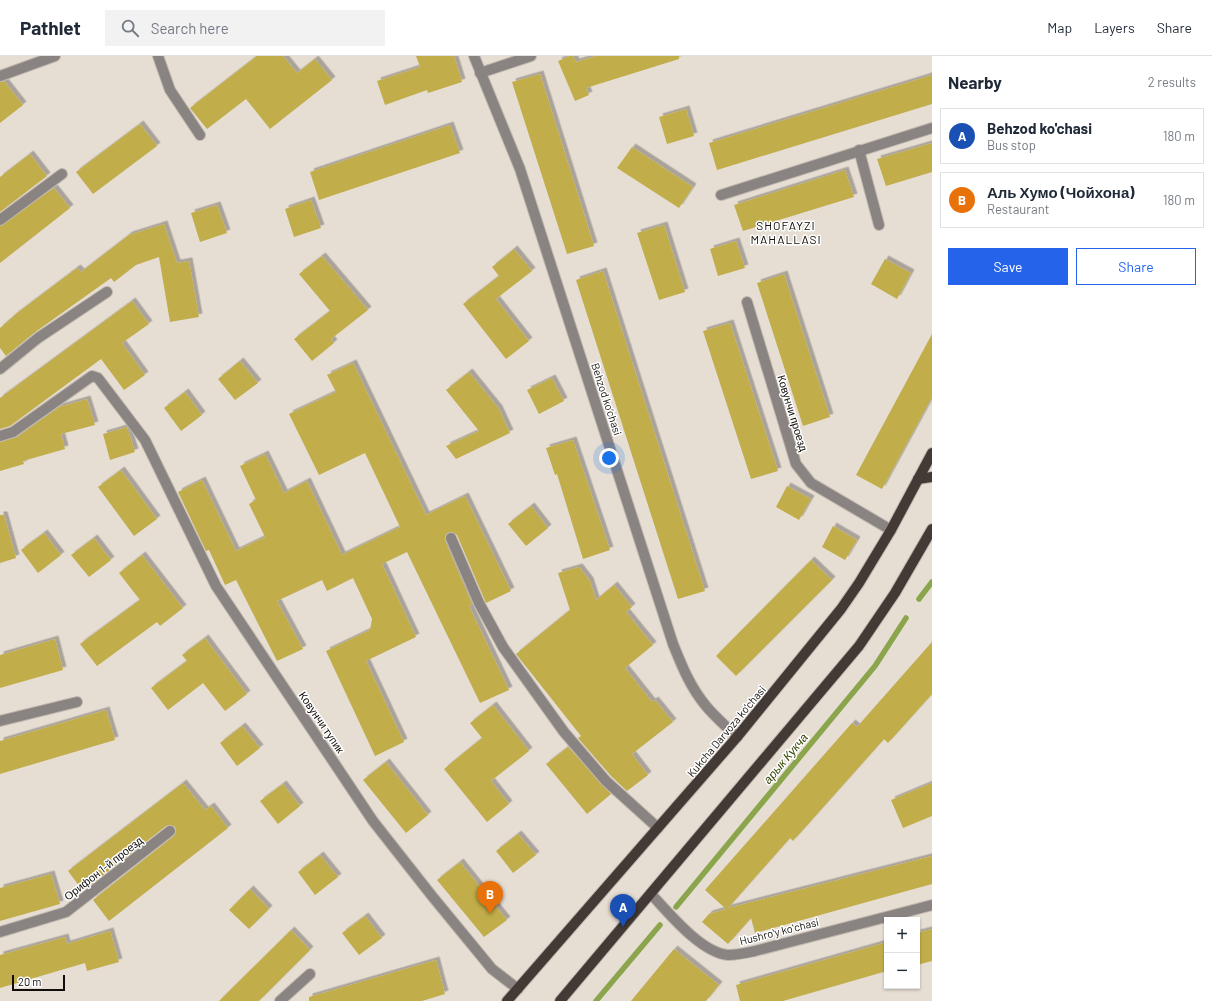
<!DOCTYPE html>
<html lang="en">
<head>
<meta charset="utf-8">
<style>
  :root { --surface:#fff; --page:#f2f2f3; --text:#1f2937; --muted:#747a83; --line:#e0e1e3; --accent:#2563eb }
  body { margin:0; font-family:Barlow,sans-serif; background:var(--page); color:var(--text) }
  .controls { position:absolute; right:12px; bottom:12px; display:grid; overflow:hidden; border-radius:0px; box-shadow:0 1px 3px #0004 }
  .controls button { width:36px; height:36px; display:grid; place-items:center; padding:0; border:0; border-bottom:1px solid var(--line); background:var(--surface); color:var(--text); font:20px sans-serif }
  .scale { position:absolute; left:12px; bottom:10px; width:53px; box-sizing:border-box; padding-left:4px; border:2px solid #100d0a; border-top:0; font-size:11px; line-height:14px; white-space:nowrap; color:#100d0a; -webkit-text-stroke:3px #fff; paint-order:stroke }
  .you { position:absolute; left:609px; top:402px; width:14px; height:14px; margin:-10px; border:3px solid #fff; border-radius:50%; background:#1a73e8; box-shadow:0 0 0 6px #1a73e833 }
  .badge { display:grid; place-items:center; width:26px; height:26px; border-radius:50%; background:var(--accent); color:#fff; font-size:13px; font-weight:700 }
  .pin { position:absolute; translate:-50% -33px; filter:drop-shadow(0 1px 2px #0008) }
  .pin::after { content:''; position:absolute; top:21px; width:14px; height:12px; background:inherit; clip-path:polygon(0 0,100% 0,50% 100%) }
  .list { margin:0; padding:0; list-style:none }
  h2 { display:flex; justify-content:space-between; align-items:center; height:52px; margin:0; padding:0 16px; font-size:17px }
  h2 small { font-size:13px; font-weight:400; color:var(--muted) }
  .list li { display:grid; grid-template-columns:26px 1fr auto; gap:12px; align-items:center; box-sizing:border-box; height:56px; margin:0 8px 8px; padding:0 8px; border:1px solid var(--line); border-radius:0px }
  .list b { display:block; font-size:15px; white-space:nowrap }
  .list p { margin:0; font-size:13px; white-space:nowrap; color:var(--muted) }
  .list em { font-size:13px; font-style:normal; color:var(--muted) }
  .actions { display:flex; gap:8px; padding:12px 16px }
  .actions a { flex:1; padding:9px 0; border:1px solid var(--accent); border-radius:0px; text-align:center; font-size:14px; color:var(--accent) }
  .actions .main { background:var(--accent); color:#fff }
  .icon { flex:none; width:22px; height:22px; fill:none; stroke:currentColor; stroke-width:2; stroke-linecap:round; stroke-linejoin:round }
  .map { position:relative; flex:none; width:932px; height:945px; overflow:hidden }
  header { display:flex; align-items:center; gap:24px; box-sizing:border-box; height:56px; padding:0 20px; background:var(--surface); border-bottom:1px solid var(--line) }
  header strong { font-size:19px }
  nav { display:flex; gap:22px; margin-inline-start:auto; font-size:14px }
  .search { width:280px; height:36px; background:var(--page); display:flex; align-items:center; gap:10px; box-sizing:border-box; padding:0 14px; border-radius:0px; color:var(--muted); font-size:15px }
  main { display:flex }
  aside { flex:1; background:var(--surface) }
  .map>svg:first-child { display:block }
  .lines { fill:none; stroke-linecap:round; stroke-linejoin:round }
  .stream { stroke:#8aa54c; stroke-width:5.5 }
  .building { fill:#c1ad4a; filter:url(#shadow) }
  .minor-casing { stroke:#c0b8af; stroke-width:12 }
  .primary-casing { stroke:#c0b8af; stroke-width:12 }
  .minor { stroke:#898381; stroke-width:10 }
  .primary { stroke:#433a36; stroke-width:10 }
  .labels { text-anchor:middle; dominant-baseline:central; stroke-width:3; stroke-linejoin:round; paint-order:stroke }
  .street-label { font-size:11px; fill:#100d0a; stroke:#fff }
  .neighbourhood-label { font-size:12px; letter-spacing:1px; fill:#100d0a; stroke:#fff }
  .water-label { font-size:12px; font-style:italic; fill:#364702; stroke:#fff }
</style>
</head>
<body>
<header>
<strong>Pathlet</strong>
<div class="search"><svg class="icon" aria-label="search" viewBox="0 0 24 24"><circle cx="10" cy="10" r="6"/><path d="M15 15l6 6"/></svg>Search here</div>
<nav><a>Map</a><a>Layers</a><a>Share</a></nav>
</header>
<main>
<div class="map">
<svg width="932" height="945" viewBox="0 0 932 945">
  <defs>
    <filter id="shadow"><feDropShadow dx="3.5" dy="-3.5" stdDeviation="0" flood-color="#0004"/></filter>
  </defs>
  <rect width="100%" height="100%" fill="#e7ded3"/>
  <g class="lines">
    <!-- stream -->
    <g class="stream">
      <path d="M919,543L932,526"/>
      <path d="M676,851L875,610L906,562"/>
      <path d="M596,945L660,869"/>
    </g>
  </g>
  <!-- building -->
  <g class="building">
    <path d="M257,0H283L297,17L315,3L332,24L270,73L246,43L207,73L190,52Z"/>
    <path d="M416,0H454L462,26L428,37L427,34L385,49L377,25L420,11Z"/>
    <path d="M570,0H573L576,6L596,0H679V3L586,32L589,39L575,45L558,5Z"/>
    <path d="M540,18L594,190L567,198L512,26Z"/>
    <path d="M932,19V48L717,114L709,87Z"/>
    <path d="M4,25L23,49L0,67V26Z"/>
    <path d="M686,53L694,80L667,88L659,61Z"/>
    <path d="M140,68L157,90L93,138L76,116Z"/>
    <path d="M450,69L460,97L319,144L310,116Z"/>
    <path d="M932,87V116L886,130L877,103Z"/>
    <path d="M632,91L693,131L679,152L617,112Z"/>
    <path d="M30,98L47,120L0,156V121Z"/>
    <path d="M845,114L854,141L743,175L734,149Z"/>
    <path d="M54,132L70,152L0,207V170Z"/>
    <path d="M311,144L321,172L294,181L285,153Z"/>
    <path d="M217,149L227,177L200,186L191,157Z"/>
    <path d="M164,168L177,207L189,205L199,261L170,266L159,201L136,209L114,226L111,222L34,277L6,300L0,292V272L16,258L77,212L81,216L129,179Z"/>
    <path d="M664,169L685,236L659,244L637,177Z"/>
    <path d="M736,185L745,212L718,220L710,193Z"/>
    <path d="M514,193L532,215L496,243L529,285L506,303L463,248L499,220L492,211Z"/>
    <path d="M322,200L368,254L331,283L334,287L312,305L294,283L330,255L299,218Z"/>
    <path d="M885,203L911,217L897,243L871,228Z"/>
    <path d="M603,215L705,535L678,543L576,224Z"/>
    <path d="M784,218L830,361L803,370L757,227Z"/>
    <path d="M132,245L149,268L122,287L145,319L124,334L101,303L10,370L0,373V342Z"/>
    <path d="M730,267L778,415L751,423L703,275Z"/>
    <path d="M932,278V341L882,433L856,419Z"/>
    <path d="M240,305L258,327L235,344L218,323Z"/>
    <path d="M353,307L426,459L465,440L511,535L486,547L457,479L452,476L446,478L445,485L472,548L469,550L509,634L480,647L407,496L382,508L416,581L366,605L404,686L375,700L326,595L370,574L372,563L353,522L327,535L322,524L277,545L303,593L277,605L236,524L225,529L209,494L206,495L178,436L202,424L236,495L265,481L249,448L256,444L240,410L265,398L284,437L307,425L342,499L400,471L365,397L319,419L289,358L336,336L327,319Z"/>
    <path d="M469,316L499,353L510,377L456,403L446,390L479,375L446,334Z"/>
    <path d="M552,322L564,345L539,358L527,334Z"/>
    <path d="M185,336L202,359L181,375L164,352Z"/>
    <path d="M87,343L95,369L61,378L65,393L23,405L24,408L0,415V386L17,381L59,351Z"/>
    <path d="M127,371L135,396L110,404L103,378Z"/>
    <path d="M573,384L610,494L583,503L557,418L555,419L546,392Z"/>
    <path d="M121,414L157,463L134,480L98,431Z"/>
    <path d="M787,430L811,443L799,464L776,451Z"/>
    <path d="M531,450L548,472L526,490L508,468Z"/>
    <path d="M0,459H4L16,502L0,507Z"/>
    <path d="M833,470L857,484L845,504L822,491Z"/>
    <path d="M44,477L61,499L38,517L21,494Z"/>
    <path d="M94,482L111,504L89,521L71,499Z"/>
    <path d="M142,499L183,552L160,570L157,566L97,610L80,588L140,544L119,517Z"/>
    <path d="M811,504L832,524L736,620L716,600Z"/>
    <path d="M579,511L590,525L596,544L614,529L632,551L626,556L653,589L625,612L652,646L655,644L673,666L632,698L648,719L627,735L611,720L578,682L581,680L516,598L570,554L558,517Z"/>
    <path d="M205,582L247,638L225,655L203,627L168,654L151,632L187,605L182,599Z"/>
    <path d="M55,583L63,614L0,632V599Z"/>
    <path d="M932,586V638L888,687L884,683L793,785L790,782L728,852L932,800V828L755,877L751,862L728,888L702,866L709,858L726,853L705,834L852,667L857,671Z"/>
    <path d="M493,649L529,695L491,725L509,748L487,766L444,713L482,682L470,667Z"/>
    <path d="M106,654L115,684L0,718V685Z"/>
    <path d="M242,670L260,692L237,710L220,687Z"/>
    <path d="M568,691L611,738L587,758L546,708Z"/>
    <path d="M386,706L428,759L406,777L363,724Z"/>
    <path d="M183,727L205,754L211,750L228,772L109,865L93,844L174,780L176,774L175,771L170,769L166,770L83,835L68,815Z"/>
    <path d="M932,727V760L903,772L891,744Z"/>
    <path d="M283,728L300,750L278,768L260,745Z"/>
    <path d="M518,778L536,799L513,817L496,795Z"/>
    <path d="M320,799L338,821L315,839L298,816Z"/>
    <path d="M460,806L507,864L484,881L437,824Z"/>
    <path d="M51,818L60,848L0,865V832Z"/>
    <path d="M250,833L269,853L249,873L229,854Z"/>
    <path d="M365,860L382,882L359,899L342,877Z"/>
    <path d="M932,873V905L917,909V877Z"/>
    <path d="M291,874L310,894L259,945H219Z"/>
    <path d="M110,875L119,906L87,915L85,907L0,932V899L65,881L67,888Z"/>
    <path d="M887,886V915L783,945H740L736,929Z"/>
    <path d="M674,893L719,929L706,945H631Z"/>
    <path d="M436,904L445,938L422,945H309V941Z"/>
  </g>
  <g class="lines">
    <defs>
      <g id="minor">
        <path d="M158,0L170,34L200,79"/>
        <path d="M474,0L520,113L673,588C682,610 690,631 706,650C715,661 727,671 737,681"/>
        <path d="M480,17L531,0"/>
        <path d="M0,20L55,0"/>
        <path d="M859,94L879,169"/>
        <path d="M721,139L932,72"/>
        <path d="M0,164L62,118"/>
        <path d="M747,246L796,408L811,427L891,474"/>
        <path d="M0,313L38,282L107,236"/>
        <path d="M0,380L13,376L92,320L98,322L145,384L216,530L373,765L432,840L492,913L518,933"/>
        <path d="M451,482L479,547L503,591L564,676L606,725L658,772"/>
        <path d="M0,665L77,646"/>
        <path d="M651,838C668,856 701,897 728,899C737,899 746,897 755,895L932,849"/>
        <path d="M0,876L66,856L170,775"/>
        <path d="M280,945L310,918"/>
      </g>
      <g id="primary">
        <path d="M918,423L932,421"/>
        <path d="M507,945L737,681L841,553L859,527L891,474L932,397"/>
        <path d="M560,945L859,590L895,537L932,473"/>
      </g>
    </defs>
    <!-- minor casing -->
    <use href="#minor" class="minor-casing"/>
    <!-- primary casing -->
    <use href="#primary" class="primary-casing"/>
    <!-- minor -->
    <use href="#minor" class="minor"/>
    <!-- primary -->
    <use href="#primary" class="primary"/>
  </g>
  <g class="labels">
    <!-- street labels -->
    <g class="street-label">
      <text transform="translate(607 343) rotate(72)">Behzod ko‘chasi</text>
      <text transform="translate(793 357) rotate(73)">Ковунчи проезд</text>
      <text transform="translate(322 666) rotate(56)">Ковунчи тупик</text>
      <text transform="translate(726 675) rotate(-50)">Kukcha Darvoza ko'chasi</text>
      <text transform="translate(103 812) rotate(-38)">Орифон 1-й проезд</text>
      <text transform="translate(779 875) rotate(-14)">Hushroʻy koʻchasi</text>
    </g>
    <!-- neighbourhood labels -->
    <g class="neighbourhood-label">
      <text x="786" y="169">SHOFAYZI<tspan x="786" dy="14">MAHALLASI</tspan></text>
    </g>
    <!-- water labels -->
    <g class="water-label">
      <text transform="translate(785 702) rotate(-50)">арык Кукча</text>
    </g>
  </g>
</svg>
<div class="controls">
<button>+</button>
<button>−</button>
</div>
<div class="scale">20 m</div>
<div class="you"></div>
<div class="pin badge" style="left:623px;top:871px;background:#1a4fb4">A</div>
<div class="pin badge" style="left:490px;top:858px;background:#e8710a">B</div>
</div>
<aside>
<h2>Nearby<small>2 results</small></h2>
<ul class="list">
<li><span class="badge" style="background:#1a4fb4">A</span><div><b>Behzod ko'chasi</b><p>Bus stop</p></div><em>180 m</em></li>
<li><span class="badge" style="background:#e8710a">B</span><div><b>Аль Хумо (Чойхона)</b><p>Restaurant</p></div><em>180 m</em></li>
</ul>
<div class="actions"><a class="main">Save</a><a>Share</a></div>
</aside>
</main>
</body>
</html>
